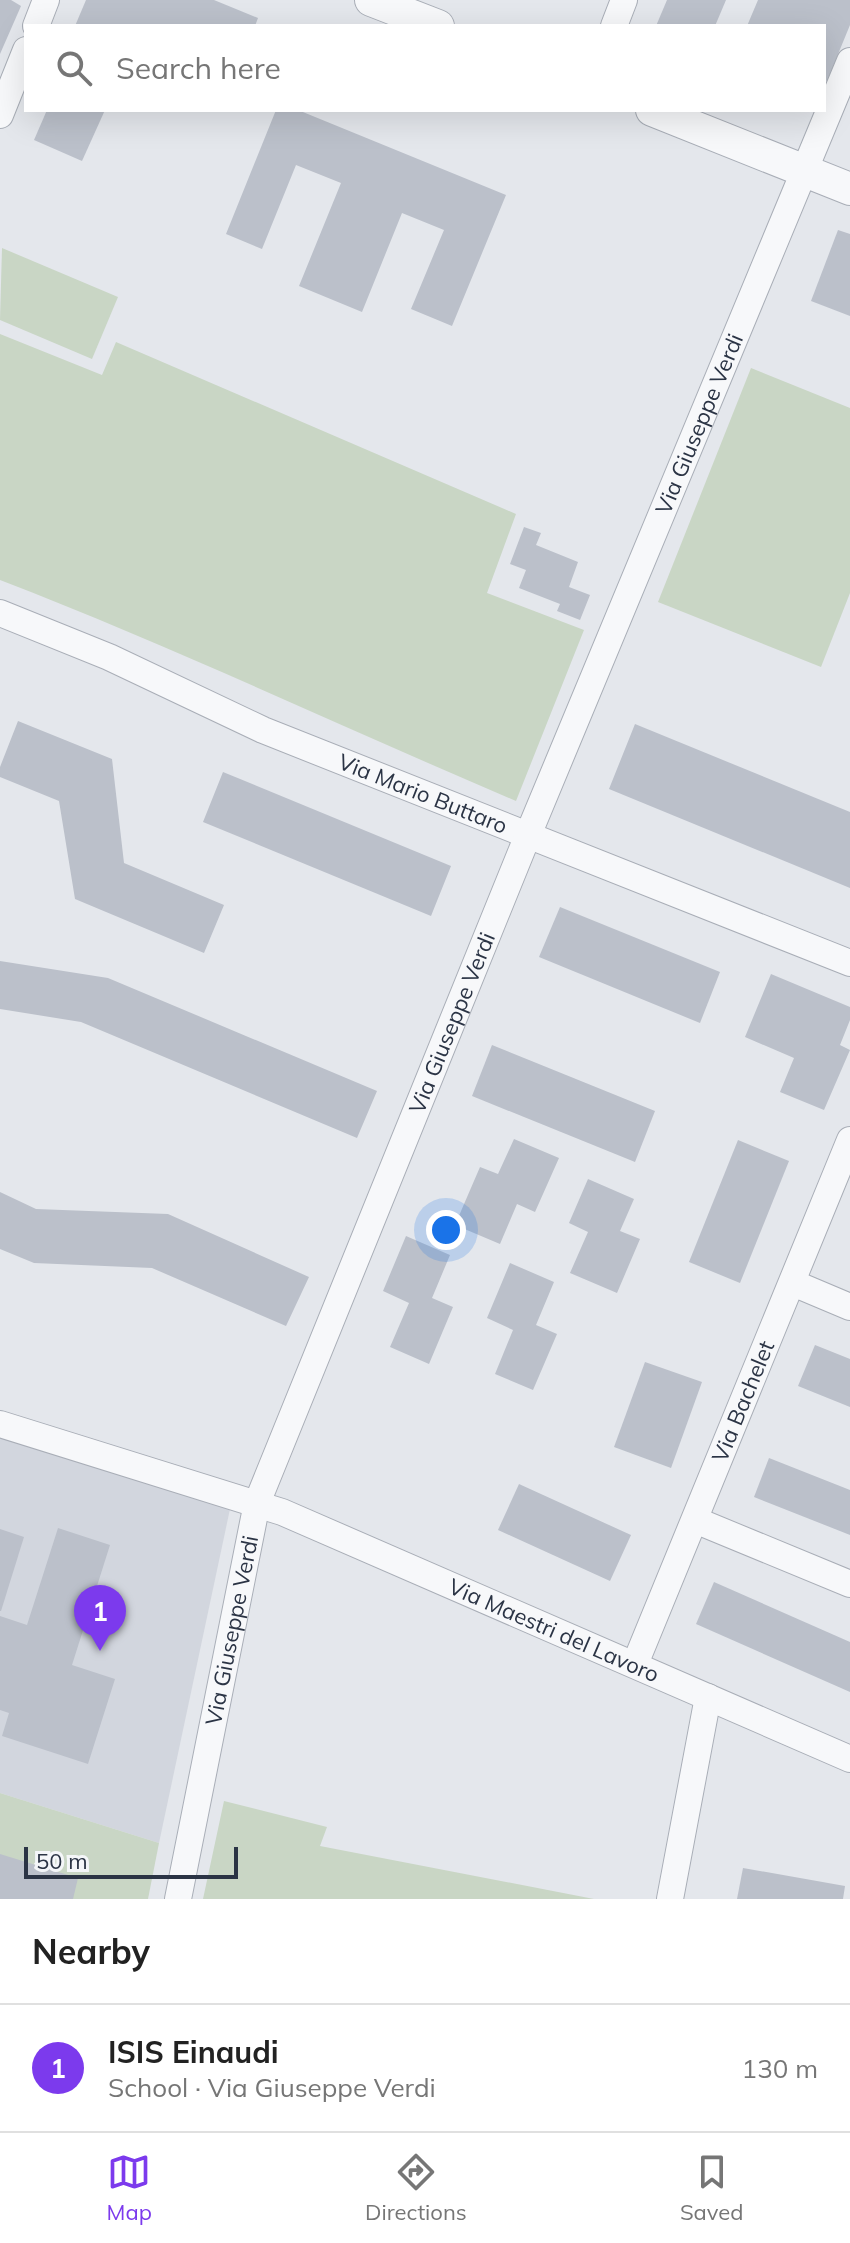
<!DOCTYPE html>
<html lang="en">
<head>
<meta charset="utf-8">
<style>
  :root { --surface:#fff; --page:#f6f6f6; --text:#222; --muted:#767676; --line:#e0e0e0; --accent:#7c3aed }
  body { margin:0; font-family:Mulish,sans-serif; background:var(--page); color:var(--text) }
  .scale { position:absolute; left:24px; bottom:20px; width:214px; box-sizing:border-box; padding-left:8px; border:4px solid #2b3445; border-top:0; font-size:22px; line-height:28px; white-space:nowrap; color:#2b3445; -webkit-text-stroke:6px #f4f6f9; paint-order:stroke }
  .you { position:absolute; left:446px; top:1230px; width:28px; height:28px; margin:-20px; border:6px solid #fff; border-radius:50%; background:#1a73e8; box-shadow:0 0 0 12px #1a73e833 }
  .badge { display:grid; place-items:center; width:52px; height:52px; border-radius:50%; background:var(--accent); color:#fff; font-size:26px; font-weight:700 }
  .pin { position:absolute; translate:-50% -66px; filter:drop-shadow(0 2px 4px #0008) }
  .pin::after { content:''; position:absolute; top:42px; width:28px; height:24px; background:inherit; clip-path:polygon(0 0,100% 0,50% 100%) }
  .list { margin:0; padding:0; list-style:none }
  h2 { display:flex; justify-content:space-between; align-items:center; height:104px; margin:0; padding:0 32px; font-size:34px }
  h2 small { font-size:26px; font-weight:400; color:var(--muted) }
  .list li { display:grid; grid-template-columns:52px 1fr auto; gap:24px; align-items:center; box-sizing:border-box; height:128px; padding:0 32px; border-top:2px solid var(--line) }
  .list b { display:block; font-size:30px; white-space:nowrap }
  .list p { margin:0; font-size:26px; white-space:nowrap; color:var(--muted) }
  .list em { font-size:26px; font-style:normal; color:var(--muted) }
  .icon { flex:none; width:44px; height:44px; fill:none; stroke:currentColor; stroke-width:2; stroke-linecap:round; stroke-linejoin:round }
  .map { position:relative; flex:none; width:850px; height:1899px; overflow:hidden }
  .search { position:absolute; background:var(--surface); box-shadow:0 8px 32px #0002; left:24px; right:24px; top:24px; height:88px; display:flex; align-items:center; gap:20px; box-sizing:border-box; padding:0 28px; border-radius:0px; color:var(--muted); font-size:30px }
  .sheet { height:232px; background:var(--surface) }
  nav { display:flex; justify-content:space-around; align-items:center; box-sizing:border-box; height:112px; border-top:2px solid var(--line); background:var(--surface); font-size:22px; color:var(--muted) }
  nav a { display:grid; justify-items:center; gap:4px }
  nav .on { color:var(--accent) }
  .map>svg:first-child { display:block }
  .built { fill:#d2d6de }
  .green { fill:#c9d6c5 }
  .building { fill:#bbc0ca }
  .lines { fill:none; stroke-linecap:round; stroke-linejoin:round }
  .minor-casing { stroke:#a9aeb7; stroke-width:28 }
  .tertiary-casing { stroke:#a9aeb7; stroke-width:34 }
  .minor { stroke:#f7f8fa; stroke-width:26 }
  .tertiary { stroke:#f7f8fa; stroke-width:32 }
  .labels { text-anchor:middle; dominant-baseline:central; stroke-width:6; stroke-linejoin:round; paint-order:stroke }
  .street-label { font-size:22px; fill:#2b3445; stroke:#f4f6f9 }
</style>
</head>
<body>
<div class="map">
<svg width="850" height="1899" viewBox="0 0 850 1899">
  <rect width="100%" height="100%" fill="#e4e7ec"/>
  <!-- built -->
  <path class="built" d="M0,1438L230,1509L159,1843L0,1793Z"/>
  <!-- green -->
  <g class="green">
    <path d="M2,248L118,297L92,359L0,320Z"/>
    <path d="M0,334L102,375L116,342L516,514L487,593L584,630L516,801C344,728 174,647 0,580Z"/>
    <path d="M751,368L850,408V593L821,667L658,602Z"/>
    <path d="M0,1793L159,1843L148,1899H0Z"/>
    <path d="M224,1801L327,1827L320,1846L594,1899H203Z"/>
  </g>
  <!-- building -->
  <g class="building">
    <path d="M0,0H11L21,6L0,54Z"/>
    <path d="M86,0H214L258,18L255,26H75Z"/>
    <path d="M667,0H726L715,26H656Z"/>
    <path d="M758,0H850V25L827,81L824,79V26H747Z"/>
    <path d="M47,110H105L82,161L34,140Z"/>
    <path d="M276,110H298L506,195L452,326L411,309L444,230L402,213L362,312L299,286L341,183L296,165L262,249L226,234Z"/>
    <path d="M838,230L850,234V316L811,301Z"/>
    <path d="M524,527L541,533L536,545L578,562L569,587L590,595L580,620L557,611L560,604L519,588L526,570L510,564Z"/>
    <path d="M18,721L112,759L124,863L224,905L204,953L75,899L59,801L0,777V767Z"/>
    <path d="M635,724L850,812V888L609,789Z"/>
    <path d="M223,772L451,866L431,916L203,822Z"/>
    <path d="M560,907L720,972L700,1023L539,957Z"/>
    <path d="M0,961L108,978L377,1091L357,1138L81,1022L0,1009Z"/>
    <path d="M771,974L850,1007V1020L840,1045L850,1050L824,1110L780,1092L794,1058L745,1037Z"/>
    <path d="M492,1045L655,1111L635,1162L472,1096Z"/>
    <path d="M514,1139L559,1158L535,1212L517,1204L500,1244L455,1225L480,1167L498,1174Z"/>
    <path d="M738,1140L789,1161L740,1283L689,1262Z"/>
    <path d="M588,1179L634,1199L620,1231L640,1239L617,1293L570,1273L588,1232L569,1223Z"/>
    <path d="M0,1192L36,1209L168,1214L309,1277L286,1326L152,1268L34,1263L0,1249Z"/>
    <path d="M406,1236L450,1255L432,1298L453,1307L429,1364L390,1347L409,1303L383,1291Z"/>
    <path d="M510,1263L554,1282L536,1325L557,1334L533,1390L495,1374L513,1330L487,1318Z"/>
    <path d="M815,1345L850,1359V1407L798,1386Z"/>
    <path d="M645,1362L702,1382L671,1468L614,1447Z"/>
    <path d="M769,1458L850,1490V1535L754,1497Z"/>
    <path d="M519,1484L631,1535L610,1581L498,1530Z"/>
    <path d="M58,1528L110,1545L72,1665L115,1679L88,1764L2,1736L9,1713L0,1710V1616L27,1625Z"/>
    <path d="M0,1529L24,1537L1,1611H0Z"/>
    <path d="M714,1582L850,1642V1692L696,1624Z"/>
    <path d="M0,1854L78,1878L73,1899H0Z"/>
    <path d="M743,1868L845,1886L843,1899H737Z"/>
  </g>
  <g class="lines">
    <defs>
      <g id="minor">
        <path d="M36,26L46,0"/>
        <path d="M614,26L624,0"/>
        <path d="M0,115L26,50"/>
        <path id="s1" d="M0,613L109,657L263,730L850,963"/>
        <path d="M793,1283L850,1307"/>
        <path id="s2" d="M0,1424L282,1512L850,1759"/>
        <path d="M695,1520L850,1584"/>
        <path id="s3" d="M635,1664L850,1140"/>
        <path id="s4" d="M178,1899L257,1503L528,835L850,61"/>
        <path d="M670,1899L708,1697"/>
      </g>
      <g id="tertiary">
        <path d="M371,0L438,26"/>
        <path d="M652,110L850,189"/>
      </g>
    </defs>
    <!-- minor casing -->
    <use href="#minor" class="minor-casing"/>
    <!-- tertiary casing -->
    <use href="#tertiary" class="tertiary-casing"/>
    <!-- minor -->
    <use href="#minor" class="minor"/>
    <!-- tertiary -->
    <use href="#tertiary" class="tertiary"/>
  </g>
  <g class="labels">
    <!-- street labels -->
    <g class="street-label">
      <text stroke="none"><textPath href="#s4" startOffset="1570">Via Giuseppe Verdi</textPath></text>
      <text stroke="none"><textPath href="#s1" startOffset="460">Via Mario Buttaro</textPath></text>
      <text stroke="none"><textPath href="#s4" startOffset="922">Via Giuseppe Verdi</textPath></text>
      <text stroke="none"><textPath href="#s3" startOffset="284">Via Bachelet</textPath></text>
      <text stroke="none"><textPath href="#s2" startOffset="592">Via Maestri del Lavoro</textPath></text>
      <text stroke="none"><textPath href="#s4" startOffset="274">Via Giuseppe Verdi</textPath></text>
    </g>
  </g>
</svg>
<div class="scale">50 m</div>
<div class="you"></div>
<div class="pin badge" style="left:100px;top:1651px">1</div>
<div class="search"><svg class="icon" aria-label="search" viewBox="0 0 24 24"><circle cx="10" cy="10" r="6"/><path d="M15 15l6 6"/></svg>Search here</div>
</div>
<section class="sheet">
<h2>Nearby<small></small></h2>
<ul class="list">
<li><span class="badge">1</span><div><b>ISIS Einaudi</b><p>School · Via Giuseppe Verdi</p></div><em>130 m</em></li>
</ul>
</section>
<nav>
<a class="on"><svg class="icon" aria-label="map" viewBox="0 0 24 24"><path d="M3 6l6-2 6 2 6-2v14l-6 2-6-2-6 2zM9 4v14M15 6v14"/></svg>Map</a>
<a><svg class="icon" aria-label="directions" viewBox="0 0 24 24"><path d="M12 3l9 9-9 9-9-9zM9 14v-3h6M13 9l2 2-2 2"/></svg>Directions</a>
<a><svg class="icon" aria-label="saved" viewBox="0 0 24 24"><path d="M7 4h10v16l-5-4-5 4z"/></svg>Saved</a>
</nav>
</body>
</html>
